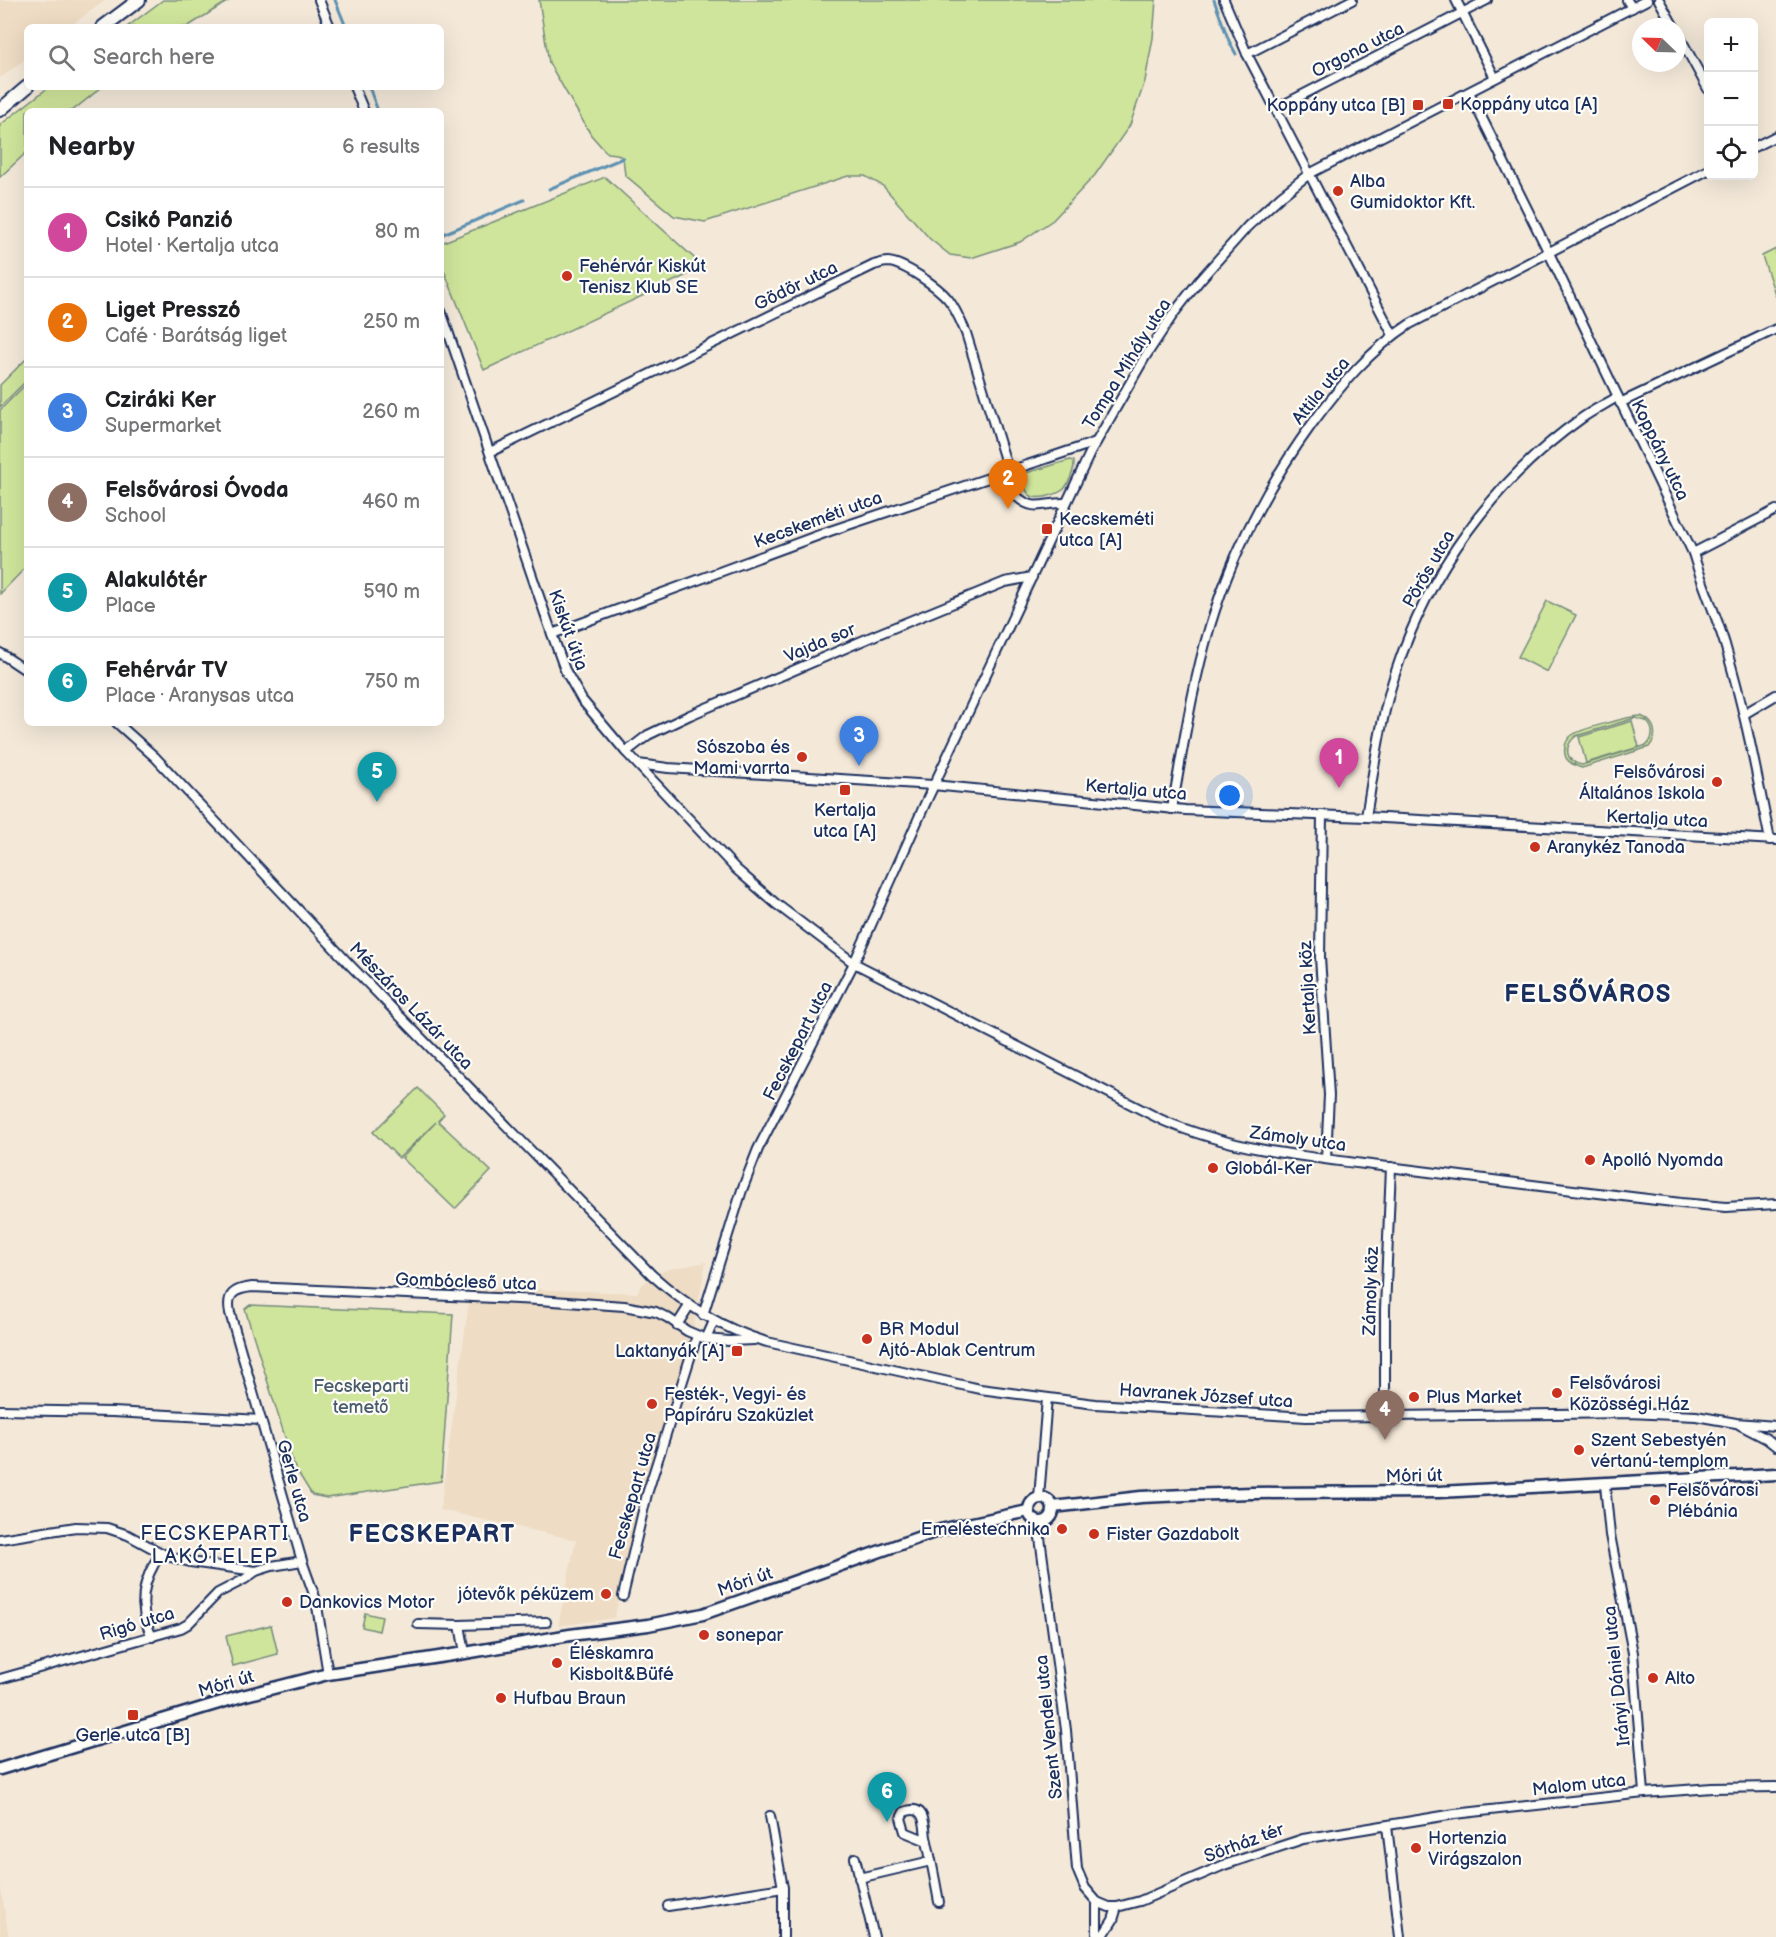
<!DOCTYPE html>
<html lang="en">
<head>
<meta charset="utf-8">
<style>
  :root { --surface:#fff; --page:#f6f6f6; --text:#202124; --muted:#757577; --line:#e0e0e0; --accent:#ea580c }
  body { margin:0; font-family:"Balsamiq Sans",sans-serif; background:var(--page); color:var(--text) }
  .controls { position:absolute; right:18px; top:18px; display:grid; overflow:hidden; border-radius:9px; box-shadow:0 6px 24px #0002 }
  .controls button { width:54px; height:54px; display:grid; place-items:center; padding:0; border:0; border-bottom:2px solid var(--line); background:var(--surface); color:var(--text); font:30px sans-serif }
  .compass { position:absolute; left:1632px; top:18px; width:54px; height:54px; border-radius:50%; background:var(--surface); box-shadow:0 6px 24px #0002; rotate:293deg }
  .you { position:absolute; left:1230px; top:796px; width:21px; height:21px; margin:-15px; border:4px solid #fff; border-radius:50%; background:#1a73e8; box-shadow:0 0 0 9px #1a73e833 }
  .badge { display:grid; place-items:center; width:39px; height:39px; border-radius:50%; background:var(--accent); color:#fff; font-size:20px; font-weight:700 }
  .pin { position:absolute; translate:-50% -50px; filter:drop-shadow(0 2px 3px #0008) }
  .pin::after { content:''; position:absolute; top:32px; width:21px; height:18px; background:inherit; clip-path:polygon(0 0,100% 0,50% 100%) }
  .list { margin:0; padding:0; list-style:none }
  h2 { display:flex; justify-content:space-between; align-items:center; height:78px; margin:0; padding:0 24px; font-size:26px }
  h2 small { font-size:20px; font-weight:400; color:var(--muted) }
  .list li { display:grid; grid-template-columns:39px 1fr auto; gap:18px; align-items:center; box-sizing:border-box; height:90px; padding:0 24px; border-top:2px solid var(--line) }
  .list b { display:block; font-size:22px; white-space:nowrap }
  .list p { margin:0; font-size:20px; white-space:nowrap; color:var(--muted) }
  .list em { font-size:20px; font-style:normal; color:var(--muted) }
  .icon { flex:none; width:33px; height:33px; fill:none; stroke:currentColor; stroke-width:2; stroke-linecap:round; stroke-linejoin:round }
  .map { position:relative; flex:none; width:1776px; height:1937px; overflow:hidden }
  .search { position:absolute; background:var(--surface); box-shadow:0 6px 24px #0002; left:24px; top:24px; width:420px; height:66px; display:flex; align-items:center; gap:15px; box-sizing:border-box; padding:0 21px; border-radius:9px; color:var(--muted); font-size:22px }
  .panel { position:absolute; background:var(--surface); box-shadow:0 6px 24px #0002; left:24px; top:108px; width:420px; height:618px; border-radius:9px }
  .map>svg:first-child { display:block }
  .built { fill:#eedcc4 }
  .green { fill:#cfe59b; stroke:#758a7c; stroke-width:1.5; fill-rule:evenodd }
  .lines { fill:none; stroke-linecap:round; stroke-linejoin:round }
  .stream { stroke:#5d91b2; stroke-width:3 }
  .street-casing { stroke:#1b2f5e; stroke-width:12 }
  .secondary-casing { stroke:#1b2f5e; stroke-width:15 }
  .primary-casing { stroke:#1b2f5e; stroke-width:16 }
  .street { stroke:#fdfcf7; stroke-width:8 }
  .secondary { stroke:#fdfcf7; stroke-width:10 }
  .primary { stroke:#fdfcf7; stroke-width:12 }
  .poi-dot { fill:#c8321e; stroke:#fdfcf7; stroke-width:2 }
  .labels { text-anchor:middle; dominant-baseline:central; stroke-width:4.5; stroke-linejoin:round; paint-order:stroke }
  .street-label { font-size:18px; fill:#1b2f5e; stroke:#fdfcf7 }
  .poi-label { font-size:18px; fill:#1b2f5e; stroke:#fdfcf7; text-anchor:start }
  .park-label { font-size:18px; fill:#485c6d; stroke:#fdfcf7 }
  .neighbourhood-label { font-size:20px; letter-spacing:1.5px; fill:#1b2f5e; stroke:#fdfcf7 }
  .district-label { font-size:24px; font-weight:bold; letter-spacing:1.5px; fill:#1b2f5e; stroke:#fdfcf7 }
</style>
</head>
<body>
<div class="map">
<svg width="1776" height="1937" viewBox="0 0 1776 1937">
  <rect width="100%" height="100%" fill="#f4e9d9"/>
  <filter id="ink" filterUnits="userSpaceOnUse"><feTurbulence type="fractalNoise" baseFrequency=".0167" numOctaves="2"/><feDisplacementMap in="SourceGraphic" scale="12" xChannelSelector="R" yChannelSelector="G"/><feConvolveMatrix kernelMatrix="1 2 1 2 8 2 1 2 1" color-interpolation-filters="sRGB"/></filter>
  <g filter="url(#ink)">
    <!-- built -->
    <g class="built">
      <path d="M0,0H106L69,27H27V58L0,78Z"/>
      <path d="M706,1262L691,1341L614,1618L558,1626L576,1540L440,1510L471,1287L637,1293L641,1285L665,1270Z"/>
      <path d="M0,1883L9,1937H0Z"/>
    </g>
    <!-- green -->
    <g class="green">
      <path d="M163,0H230L187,27H127Z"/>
      <path d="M539,0H1156L1153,38L1145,81L1130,125L1095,175L1053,220L1020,242L971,258L950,255L930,239L883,186L865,176H848L705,222L674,216L625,175L623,158L617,154L607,153L591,135L549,63Z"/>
      <path d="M49,87H102L72,111H27V152L0,177V125Z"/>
      <path d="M605,177L704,267L484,370L441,263V243Z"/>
      <path d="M1776,249V297L1762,256Z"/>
      <path d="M27,358V380L0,407V385Z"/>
      <path d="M27,383V566L0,594V410Z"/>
      <path d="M1070,460L1074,461C1075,469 1069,483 1064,489C1057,495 1039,500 1031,496C1025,492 1024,484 1023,478L1026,473Z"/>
      <path d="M1547,601L1576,615L1547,672L1518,657Z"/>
      <path d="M1641,716C1655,722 1659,735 1649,747L1582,768C1575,766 1570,764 1566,758C1563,750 1565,741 1571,736C1579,729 1631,716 1641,716ZM1635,718L1646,721C1654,728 1654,737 1647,745L1582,765C1565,762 1563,746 1576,736Z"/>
      <path d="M1632,721L1639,747L1586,763L1579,737Z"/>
      <path d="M418,1088L444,1114L438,1121L491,1171L455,1209L402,1158L436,1122L399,1158L373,1132Z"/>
      <path d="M250,1305L453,1314L441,1481L327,1498L312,1495L294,1466L245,1309Z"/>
      <path d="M365,1613L382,1617L379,1631L362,1627Z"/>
      <path d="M271,1625L278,1654L233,1666L226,1636Z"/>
    </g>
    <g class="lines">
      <!-- stream -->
      <g class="stream">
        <path d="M335,0L346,27"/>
        <path d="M1214,0L1229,41L1236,54"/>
        <path d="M369,87L378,111"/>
        <path d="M549,189L623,158"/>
        <path d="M441,235L524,200"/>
      </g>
      <defs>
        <g id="street">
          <path d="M319,0L330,27"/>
          <path d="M1224,0L1247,54L1393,335"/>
          <path d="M1456,0L1495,78"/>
          <path d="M1627,0L1632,8"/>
          <path d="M1659,0L1674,27"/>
          <path d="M1677,32L1708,89"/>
          <path d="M1247,54L1352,0"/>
          <path d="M354,87L364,111"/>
          <path d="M1469,92L1549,253L1693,553C1702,585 1717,616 1726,648C1745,711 1757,776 1770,840"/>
          <path d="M1275,109L1487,0"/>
          <path d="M1754,147L1776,136"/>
          <path d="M441,311L552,634L565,670L582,700L626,752L736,869L775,903L854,963L1162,1120C1236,1152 1317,1158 1397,1168C1492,1180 1586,1192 1681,1203L1726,1207L1776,1204"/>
          <path d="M1620,403L1776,329"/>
          <path d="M490,452L874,265C878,264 883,262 888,262C904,263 938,287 948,299C956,309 961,322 966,333L1016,496C1035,513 1044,502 1065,503"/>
          <path d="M1693,553L1776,510"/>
          <path d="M552,634L830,531L1096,442"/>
          <path d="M0,653L27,671"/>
          <path d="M1744,714L1776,695"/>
          <path d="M117,723L155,757L351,966L652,1275C687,1306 722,1329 767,1342L980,1389L1095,1404L1306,1417L1629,1413L1696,1416L1736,1423L1776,1426"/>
          <path d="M626,752L648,735L690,715L878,634L1005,582L1032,577"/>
          <path d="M638,764L668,768L933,785L1185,810L1366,817L1776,840"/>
          <path d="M1172,809C1183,748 1192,686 1210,626C1232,553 1267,486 1312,424C1340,386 1370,350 1410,324L1708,170"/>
          <path d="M1322,815L1320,957L1329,1095L1326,1159"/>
          <path d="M1366,817C1374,769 1380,720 1395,674C1428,572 1494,480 1582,418C1593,410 1606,404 1617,397"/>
          <path d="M703,1315L742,1190L758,1149L854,963L925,804L1090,453L1145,357L1174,313L1199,281L1248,226L1281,196L1309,174L1647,0"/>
          <path d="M677,1325L689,1306"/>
          <path d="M706,1339L714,1321"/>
          <path d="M0,1410L113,1412L261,1420"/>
          <path d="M1385,1416V1309L1391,1167"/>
          <path d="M1740,1425L1767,1439L1776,1446"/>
          <path d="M1605,1485L1610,1535L1633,1653L1644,1793"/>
          <path d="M1039,1498L1047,1398"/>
          <path d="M1038,1523L1066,1730L1077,1869L1085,1888L1097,1902L1109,1907H1117L1140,1901L1224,1865L1303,1839L1455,1814L1644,1793L1712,1788L1776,1787"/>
          <path d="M0,1539L76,1527L107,1528L128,1535L167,1556L190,1562L256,1571"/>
          <path d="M623,1596L647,1494L697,1336"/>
          <path d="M418,1624L460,1625L546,1622"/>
          <path d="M460,1625L465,1653"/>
          <path d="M152,1637C137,1606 142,1580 161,1553"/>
          <path d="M328,1674L316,1600L302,1561L285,1503L230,1313C226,1294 234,1289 252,1287L539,1300L624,1306L656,1312L668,1318L687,1331L706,1339L729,1341L754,1340"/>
          <path d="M0,1679L181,1628L188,1624L218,1593L245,1579L256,1571L272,1566L302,1561"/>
          <path d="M770,1816L783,1888V1937"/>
          <path d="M1387,1826L1400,1937"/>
          <path d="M927,1841L905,1832L901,1818L904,1812C909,1810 917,1808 921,1814C925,1819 925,1830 926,1837C931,1859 935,1880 939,1902"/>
          <path d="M855,1858L874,1937"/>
          <path d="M859,1878L931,1861"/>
          <path d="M668,1906L783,1888"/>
          <path d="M1097,1937V1902"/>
          <path d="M1102,1937L1113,1920L1117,1907"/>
        </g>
        <g id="secondary">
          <circle cx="1041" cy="1510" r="12"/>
          <path d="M1053,1507L1141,1497L1185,1495L1252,1493L1439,1492L1776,1474"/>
          <path d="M0,1769L242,1696L328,1674L465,1653L570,1635L648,1625L703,1614L940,1530L1028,1511"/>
        </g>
        <g id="primary">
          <path d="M103,27L139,0"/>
          <path d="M0,110L27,87"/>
        </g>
      </defs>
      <!-- street casing -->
      <use href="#street" class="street-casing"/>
      <!-- secondary casing -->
      <use href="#secondary" class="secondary-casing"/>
      <!-- primary casing -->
      <use href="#primary" class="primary-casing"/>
      <!-- street -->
      <use href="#street" class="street"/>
      <!-- secondary -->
      <use href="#secondary" class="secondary"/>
      <!-- primary -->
      <use href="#primary" class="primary"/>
    </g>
  </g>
  <!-- markers -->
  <g class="poi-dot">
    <rect x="1442" y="98" width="12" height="12" rx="3"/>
    <rect x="1412" y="99" width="12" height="12" rx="3"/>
    <circle cx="1338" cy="191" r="6"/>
    <circle cx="567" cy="276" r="6"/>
    <rect x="1041" y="523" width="12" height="12" rx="3"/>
    <circle cx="802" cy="757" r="6"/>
    <circle cx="1717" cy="782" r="6"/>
    <rect x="839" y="784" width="12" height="12" rx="3"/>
    <circle cx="1535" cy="847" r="6"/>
    <circle cx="1590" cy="1160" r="6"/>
    <circle cx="1213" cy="1168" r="6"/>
    <circle cx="867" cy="1339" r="6"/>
    <rect x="731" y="1345" width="12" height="12" rx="3"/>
    <circle cx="1557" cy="1393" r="6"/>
    <circle cx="1414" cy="1397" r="6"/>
    <circle cx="652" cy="1404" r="6"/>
    <circle cx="1579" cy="1450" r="6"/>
    <circle cx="1655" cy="1500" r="6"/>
    <circle cx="1062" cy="1529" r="6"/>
    <circle cx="1094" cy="1534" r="6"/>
    <circle cx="606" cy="1594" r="6"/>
    <circle cx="287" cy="1602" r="6"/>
    <circle cx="704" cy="1635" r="6"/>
    <circle cx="557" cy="1663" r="6"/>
    <circle cx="1653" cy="1678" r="6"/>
    <circle cx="501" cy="1698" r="6"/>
    <rect x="127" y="1709" width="12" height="12" rx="3"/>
    <circle cx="1416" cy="1848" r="6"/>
  </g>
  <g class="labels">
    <!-- street labels -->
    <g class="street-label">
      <text transform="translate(1358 50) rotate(-27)">Orgona utca</text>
      <text transform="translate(796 286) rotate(-26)">Gödör utca</text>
      <text transform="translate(1127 364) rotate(-58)">Tompa Mihály utca</text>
      <text transform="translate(1321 391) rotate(-51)">Attila utca</text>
      <text transform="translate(1660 450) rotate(64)">Koppány utca</text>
      <text transform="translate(818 520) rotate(-20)">Kecskeméti utca</text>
      <text transform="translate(1429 569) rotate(-60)">Pörös utca</text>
      <text transform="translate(568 630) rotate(70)">Kiskút útja</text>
      <text transform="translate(820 643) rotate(-23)">Vajda sor</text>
      <text transform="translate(1136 790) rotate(5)">Kertalja utca</text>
      <text transform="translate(1657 819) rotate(3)">Kertalja utca</text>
      <text transform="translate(1308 988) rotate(-93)">Kertalja köz</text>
      <text transform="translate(411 1006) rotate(46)">Mészáros Lázár utca</text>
      <text transform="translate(798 1041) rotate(-63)">Fecskepart utca</text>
      <text transform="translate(1298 1139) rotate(8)">Zámoly utca</text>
      <text transform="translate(466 1282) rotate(2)">Gombócleső utca</text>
      <text transform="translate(1371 1291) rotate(-88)">Zámoly köz</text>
      <text transform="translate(1206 1396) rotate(4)">Havranek József utca</text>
      <text transform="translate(1414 1476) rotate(-1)">Móri út</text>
      <text transform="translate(294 1481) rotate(74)">Gerle utca</text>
      <text transform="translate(633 1496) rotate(-74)">Fecskepart utca</text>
      <text transform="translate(745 1582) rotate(-19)">Móri út</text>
      <text transform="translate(137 1624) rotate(-17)">Rigó utca</text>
      <text transform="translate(1617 1676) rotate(-96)">Irányi Dániel utca</text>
      <text transform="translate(226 1684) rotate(-16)">Móri út</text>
      <text transform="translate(1049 1727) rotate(-96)">Szent Vendel utca</text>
      <text transform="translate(1579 1785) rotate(-6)">Malom utca</text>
      <text transform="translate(1244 1843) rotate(-20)">Sörház tér</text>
    </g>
    <!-- poi labels -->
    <g class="poi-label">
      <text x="1460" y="104">Koppány utca [A]</text>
      <text x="1406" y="105" text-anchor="end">Koppány utca [B]</text>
      <text x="1350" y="181">Alba<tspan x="1350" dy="21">Gumidoktor Kft.</tspan></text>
      <text x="579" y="266">Fehérvár Kiskút<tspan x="579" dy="21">Tenisz Klub SE</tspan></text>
      <text x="1059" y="519">Kecskeméti<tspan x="1059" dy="21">utca [A]</tspan></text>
      <text x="790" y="747" text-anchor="end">Sószoba és<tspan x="790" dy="21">Mami varrta</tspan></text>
      <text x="1705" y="772" text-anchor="end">Felsővárosi<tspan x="1705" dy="21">Általános Iskola</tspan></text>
      <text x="845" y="810" text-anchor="middle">Kertalja<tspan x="845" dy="21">utca [A]</tspan></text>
      <text x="1547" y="847">Aranykéz Tanoda</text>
      <text x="1602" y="1160">Apolló Nyomda</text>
      <text x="1225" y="1168">Globál-Ker</text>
      <text x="879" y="1329">BR Modul<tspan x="879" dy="21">Ajtó-Ablak Centrum</tspan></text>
      <text x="725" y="1351" text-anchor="end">Laktanyák [A]</text>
      <text x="1569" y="1383">Felsővárosi<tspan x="1569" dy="21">Közösségi Ház</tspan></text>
      <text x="664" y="1394">Festék-, Vegyi- és<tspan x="664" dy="21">Papíráru Szaküzlet</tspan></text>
      <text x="1426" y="1397">Plus Market</text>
      <text x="1591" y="1440">Szent Sebestyén<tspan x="1591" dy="21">vértanú-templom</tspan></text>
      <text x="1667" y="1490">Felsővárosi<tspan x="1667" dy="21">Plébánia</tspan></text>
      <text x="1050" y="1529" text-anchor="end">Emeléstechnika</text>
      <text x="1106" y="1534">Fister Gazdabolt</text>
      <text x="594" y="1594" text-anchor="end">jótevők péküzem</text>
      <text x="299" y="1602">Dankovics Motor</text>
      <text x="716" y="1635">sonepar</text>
      <text x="569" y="1653">Éléskamra<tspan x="569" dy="21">Kisbolt&amp;Büfé</tspan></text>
      <text x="1665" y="1678">Alto</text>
      <text x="513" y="1698">Hufbau Braun</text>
      <text x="133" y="1735" text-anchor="middle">Gerle utca [B]</text>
      <text x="1428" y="1838">Hortenzia<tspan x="1428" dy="21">Virágszalon</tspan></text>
    </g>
    <!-- park labels -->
    <g class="park-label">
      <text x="361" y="1386">Fecskeparti<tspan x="361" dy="21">temető</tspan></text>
    </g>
    <!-- neighbourhood labels -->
    <g class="neighbourhood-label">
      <text x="215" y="1534">FECSKEPARTI<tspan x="215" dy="23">LAKÓTELEP</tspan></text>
    </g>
    <!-- district labels -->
    <g class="district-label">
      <text x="1588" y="994">FELSŐVÁROS</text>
      <text x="432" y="1534">FECSKEPART</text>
    </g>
  </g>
</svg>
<div class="controls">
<button>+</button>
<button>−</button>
<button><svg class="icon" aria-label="locate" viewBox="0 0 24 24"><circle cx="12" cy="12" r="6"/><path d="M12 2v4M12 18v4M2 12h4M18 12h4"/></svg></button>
</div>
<svg class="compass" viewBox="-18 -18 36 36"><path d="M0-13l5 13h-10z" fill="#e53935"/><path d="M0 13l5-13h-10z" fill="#757577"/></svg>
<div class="you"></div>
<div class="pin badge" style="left:1339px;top:788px;background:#d1479c">1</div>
<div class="pin badge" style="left:1008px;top:509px;background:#e8710a">2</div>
<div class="pin badge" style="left:859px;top:766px;background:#3f7fe0">3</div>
<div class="pin badge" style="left:1385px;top:1440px;background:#8d6e63">4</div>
<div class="pin badge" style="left:377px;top:802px;background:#0f9aa8">5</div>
<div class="pin badge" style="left:887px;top:1822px;background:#0f9aa8">6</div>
<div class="search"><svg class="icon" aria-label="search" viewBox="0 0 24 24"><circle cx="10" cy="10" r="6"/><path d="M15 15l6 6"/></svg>Search here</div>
<section class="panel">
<h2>Nearby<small>6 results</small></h2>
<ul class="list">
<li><span class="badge" style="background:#d1479c">1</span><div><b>Csikó Panzió</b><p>Hotel · Kertalja utca</p></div><em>80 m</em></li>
<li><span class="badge" style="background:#e8710a">2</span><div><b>Liget Presszó</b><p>Café · Barátság liget</p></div><em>250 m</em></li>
<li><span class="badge" style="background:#3f7fe0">3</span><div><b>Cziráki Ker</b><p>Supermarket</p></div><em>260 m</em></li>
<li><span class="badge" style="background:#8d6e63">4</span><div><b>Felsővárosi Óvoda</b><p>School</p></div><em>460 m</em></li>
<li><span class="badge" style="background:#0f9aa8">5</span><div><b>Alakulótér</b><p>Place</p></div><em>590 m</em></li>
<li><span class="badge" style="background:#0f9aa8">6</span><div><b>Fehérvár TV</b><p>Place · Aranysas utca</p></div><em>750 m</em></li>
</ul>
</section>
</div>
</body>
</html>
